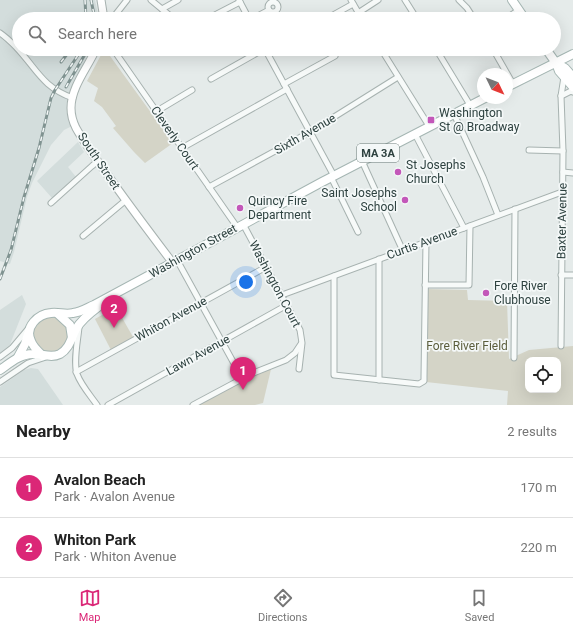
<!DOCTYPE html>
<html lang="en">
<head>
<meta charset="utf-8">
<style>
  :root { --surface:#fff; --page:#f6f6f6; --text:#222; --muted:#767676; --line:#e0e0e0; --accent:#db2777 }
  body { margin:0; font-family:Roboto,sans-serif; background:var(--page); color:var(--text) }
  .controls { position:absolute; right:12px; bottom:12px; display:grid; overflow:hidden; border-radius:8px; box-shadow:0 4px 16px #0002 }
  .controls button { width:36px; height:36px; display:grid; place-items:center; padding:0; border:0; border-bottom:1px solid var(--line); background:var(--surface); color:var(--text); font:20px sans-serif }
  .compass { position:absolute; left:477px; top:68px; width:36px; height:36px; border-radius:50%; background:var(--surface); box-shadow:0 4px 16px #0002; rotate:133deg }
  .you { position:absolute; left:246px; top:282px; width:14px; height:14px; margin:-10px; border:3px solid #fff; border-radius:50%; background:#1a73e8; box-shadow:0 0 0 6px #1a73e833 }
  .badge { display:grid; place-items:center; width:26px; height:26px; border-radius:50%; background:var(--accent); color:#fff; font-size:13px; font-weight:700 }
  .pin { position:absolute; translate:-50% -33px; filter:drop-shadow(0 1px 2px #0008) }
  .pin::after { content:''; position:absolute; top:21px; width:14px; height:12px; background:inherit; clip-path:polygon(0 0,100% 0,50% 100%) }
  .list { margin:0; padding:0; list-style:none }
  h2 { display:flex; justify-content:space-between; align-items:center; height:52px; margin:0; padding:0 16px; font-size:17px }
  h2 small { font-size:13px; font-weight:400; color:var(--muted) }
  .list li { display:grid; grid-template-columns:26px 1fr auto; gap:12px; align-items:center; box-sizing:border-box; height:60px; padding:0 16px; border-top:1px solid var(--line) }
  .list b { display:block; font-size:15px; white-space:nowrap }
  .list p { margin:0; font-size:13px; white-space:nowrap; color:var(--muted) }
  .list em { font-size:13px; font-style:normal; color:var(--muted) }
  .icon { flex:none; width:22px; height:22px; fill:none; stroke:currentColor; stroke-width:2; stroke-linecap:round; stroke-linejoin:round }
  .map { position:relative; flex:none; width:573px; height:405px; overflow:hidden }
  .search { position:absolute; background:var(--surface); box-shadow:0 4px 16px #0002; left:12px; right:12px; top:12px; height:44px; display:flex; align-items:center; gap:10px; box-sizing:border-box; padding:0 14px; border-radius:22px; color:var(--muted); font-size:15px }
  .sheet { height:172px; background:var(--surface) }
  nav { display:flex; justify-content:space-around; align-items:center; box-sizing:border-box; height:56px; border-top:1px solid var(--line); background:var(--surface); font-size:11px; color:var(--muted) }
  nav a { display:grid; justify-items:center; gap:2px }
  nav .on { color:var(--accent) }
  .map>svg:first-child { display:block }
  .built { fill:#d3dddc }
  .green { fill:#d4d4c7; fill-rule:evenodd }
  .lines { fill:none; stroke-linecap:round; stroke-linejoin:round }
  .minor-casing { stroke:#a7b2b0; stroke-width:7 }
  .secondary-casing { stroke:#a7b2b0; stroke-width:9 }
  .primary-casing { stroke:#a5b6b3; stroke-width:10 }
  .minor { stroke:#f7faf9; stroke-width:5 }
  .secondary { stroke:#fff; stroke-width:7 }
  .primary { stroke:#fff; stroke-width:8 }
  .rail-casing { stroke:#809391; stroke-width:3 }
  .rail { stroke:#f4f8f8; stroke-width:1.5; stroke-dasharray:4.5; stroke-linecap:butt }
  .poi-dot { fill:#c357b9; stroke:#f4f8f8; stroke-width:1.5 }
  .labels { text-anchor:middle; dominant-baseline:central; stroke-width:3.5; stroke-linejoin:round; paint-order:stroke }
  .shield { fill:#f4f8f8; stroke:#697977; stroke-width:1 }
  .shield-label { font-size:11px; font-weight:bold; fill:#2e4240 }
  .poi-label { font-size:12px; fill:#2e4240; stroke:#f4f8f8; text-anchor:start }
  .street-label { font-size:12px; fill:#2e4240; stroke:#f4f8f8 }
  .park-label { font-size:12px; fill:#5b5d3c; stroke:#f4f8f8 }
</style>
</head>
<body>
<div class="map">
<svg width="573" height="405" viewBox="0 0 573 405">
  <rect width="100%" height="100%" fill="#e5ebea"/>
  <!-- built -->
  <g class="built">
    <path d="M0,0H95L99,19H19V49H91L69,92L68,100V110L72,126L64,130L51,145L32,183L27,197L14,252L10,264L0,261Z"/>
    <path d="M78,142L84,152L68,167L76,177L52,198L37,181Z"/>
    <path d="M22,295L26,304L9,347L0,353V310Z"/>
    <path d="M31,368L38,369L63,405H0V387L24,370Z"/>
  </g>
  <!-- green -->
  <g class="green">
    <path d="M106,53L110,56L173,143L145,163L134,152L113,128L116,126L102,107L94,101L98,88L87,81L101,55Z"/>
    <path d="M427,289L467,290L468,300L507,301L509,359L529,350L573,346V405H507L508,391L426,382ZM528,360H558V390H528Z"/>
    <path d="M116,307L133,337L111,350L95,319Z"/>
    <path d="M48,317C62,316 66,323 69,335C61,352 55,357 37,348C31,332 30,324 48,317Z"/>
    <path d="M272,365L263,403L255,405H193Z"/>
  </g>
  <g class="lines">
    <defs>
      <g id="minor">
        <path d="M151,0L174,19"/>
        <path d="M239,0L249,19"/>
        <path d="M351,0L362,19"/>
        <path d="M405,0L417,19"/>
        <path d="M459,0L467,8L474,19"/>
        <circle cx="273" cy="7" r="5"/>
        <path d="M162,9L178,0"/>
        <path d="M358,13L378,0"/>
        <path d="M112,19L127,0"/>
        <path d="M207,19L240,2"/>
        <path d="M252,19L269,10"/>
        <path d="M326,19L353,4"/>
        <path d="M505,19L519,10"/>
        <path d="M0,33C6,37 11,42 16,47C37,69 42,87 73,98"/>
        <path d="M113,49L237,227"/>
        <path d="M265,49L334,176"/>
        <path d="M381,49L429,126"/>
        <path d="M436,49L470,105"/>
        <path d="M493,49L513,84"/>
        <path d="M211,79L264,49"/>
        <path d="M284,84L335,56"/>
        <path d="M561,96L571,91L573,92"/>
        <path d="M157,111L192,90"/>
        <path d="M454,114L483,177L498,215"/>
        <path d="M415,134L464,228"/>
        <path d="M182,148L287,89"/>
        <path d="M529,150L563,151"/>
        <path d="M362,161L403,251"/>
        <path d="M563,172L573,173"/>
        <path d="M331,177L358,232"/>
        <path d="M209,187L310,132L398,77"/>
        <path d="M51,203L92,166L98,161"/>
        <path d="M243,224L300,330L302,343L299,369"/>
        <path d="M83,236L126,200"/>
        <path d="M379,259V380"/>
        <path d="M177,260L242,378"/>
        <path d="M561,275H573"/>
        <path d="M334,276V375L419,384L424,381V377L426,242"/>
        <path d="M425,285H469L470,226"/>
        <path d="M282,295L562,192"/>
        <path d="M79,327C78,340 73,361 77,374C81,385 90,395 97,405"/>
        <path d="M561,346L563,151L561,96L564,77"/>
        <path d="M0,357L12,348L28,329"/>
        <path d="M514,358L515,209"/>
        <path d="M76,372L266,267"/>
        <path d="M0,382L28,363L46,357"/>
        <path d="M108,405L287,305"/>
        <path d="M193,405L251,374L286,360L295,353L301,344"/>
      </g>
      <g id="secondary">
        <path d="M101,0L104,19"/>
        <path d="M96,49C88,67 71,87 71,108C71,115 73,122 76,128C85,144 96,159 107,174C128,204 150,233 172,262"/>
      </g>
      <g id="primary">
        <path d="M512,0L525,19"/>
        <path d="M546,49L556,63L559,71L573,87"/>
        <path d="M556,63L565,68L573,77"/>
        <path d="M507,87L573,54"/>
        <path d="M58,314L70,325L72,338"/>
        <path d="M43,356C38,351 33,347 31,341C24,327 38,314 51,313C59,312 66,315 73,313C81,312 87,308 94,305L322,182L485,98"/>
        <path d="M18,357L25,344L28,334"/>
        <path d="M0,370C10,363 20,354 33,354C42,353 50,359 60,354C70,348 71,338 76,329C81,320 90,313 98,307"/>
      </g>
    </defs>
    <!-- minor casing -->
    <use href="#minor" class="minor-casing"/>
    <!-- secondary casing -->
    <use href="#secondary" class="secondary-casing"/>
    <!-- primary casing -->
    <use href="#primary" class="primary-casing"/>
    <!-- minor -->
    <use href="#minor" class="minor"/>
    <!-- secondary -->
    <use href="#secondary" class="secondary"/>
    <!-- primary -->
    <use href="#primary" class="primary"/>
    <defs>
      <g id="rail">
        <path d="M85,0L86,19"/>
        <path d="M91,0L95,19"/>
        <path d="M61,62L71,49"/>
        <path d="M66,87L88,49"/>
        <path d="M0,279L11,250L24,197L39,148L51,98L55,90L82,49"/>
      </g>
    </defs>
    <!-- rail casing -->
    <use href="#rail" class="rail-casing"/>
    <!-- rail -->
    <use href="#rail" class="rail"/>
  </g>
  <!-- markers -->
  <g class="poi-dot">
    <rect x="427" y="116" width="8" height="8" rx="2"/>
    <circle cx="398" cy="172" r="4"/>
    <circle cx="405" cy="200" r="4"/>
    <circle cx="240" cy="208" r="4"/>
    <circle cx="486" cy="293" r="4"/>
  </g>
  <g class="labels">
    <!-- shield labels -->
    <rect class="shield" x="357" y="144" width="42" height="18" rx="3"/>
    <g class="shield-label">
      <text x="378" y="153">MA 3A</text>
    </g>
    <!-- poi labels -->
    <g class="poi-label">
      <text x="439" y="113">Washington<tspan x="439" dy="14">St @ Broadway</tspan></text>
      <text x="406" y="165">St Josephs<tspan x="406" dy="14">Church</tspan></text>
      <text x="397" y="193" text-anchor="end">Saint Josephs<tspan x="397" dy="14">School</tspan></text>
      <text x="248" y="201">Quincy Fire<tspan x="248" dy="14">Department</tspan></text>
      <text x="494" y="286">Fore River<tspan x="494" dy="14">Clubhouse</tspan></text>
    </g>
    <!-- street labels -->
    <g class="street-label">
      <text transform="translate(305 134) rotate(-30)">Sixth Avenue</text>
      <text transform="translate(175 138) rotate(55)">Cleverly Court</text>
      <text transform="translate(99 161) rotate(56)">South Street</text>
      <text transform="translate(562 221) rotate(-89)">Baxter Avenue</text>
      <text transform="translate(422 243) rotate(-20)">Curtis Avenue</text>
      <text transform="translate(193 251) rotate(-29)">Washington Street</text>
      <text transform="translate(275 284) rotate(62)">Washington Court</text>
      <text transform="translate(171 319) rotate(-29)">Whiton Avenue</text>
      <text transform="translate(198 355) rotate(-29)">Lawn Avenue</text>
    </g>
    <!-- park labels -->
    <g class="park-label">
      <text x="467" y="346">Fore River Field</text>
    </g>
  </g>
</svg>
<div class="controls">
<button><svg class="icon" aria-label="locate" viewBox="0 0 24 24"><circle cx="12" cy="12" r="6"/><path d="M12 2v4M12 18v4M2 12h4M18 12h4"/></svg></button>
</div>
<svg class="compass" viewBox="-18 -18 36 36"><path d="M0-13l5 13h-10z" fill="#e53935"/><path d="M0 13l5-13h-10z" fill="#767676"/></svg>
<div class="you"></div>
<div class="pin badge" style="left:243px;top:390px">1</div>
<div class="pin badge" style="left:114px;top:328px">2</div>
<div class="search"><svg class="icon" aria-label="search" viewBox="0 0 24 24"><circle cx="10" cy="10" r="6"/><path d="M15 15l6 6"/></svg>Search here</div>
</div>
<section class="sheet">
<h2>Nearby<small>2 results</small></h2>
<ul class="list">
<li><span class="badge">1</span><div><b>Avalon Beach</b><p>Park · Avalon Avenue</p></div><em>170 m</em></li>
<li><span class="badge">2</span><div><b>Whiton Park</b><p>Park · Whiton Avenue</p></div><em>220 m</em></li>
</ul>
</section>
<nav>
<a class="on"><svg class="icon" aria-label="map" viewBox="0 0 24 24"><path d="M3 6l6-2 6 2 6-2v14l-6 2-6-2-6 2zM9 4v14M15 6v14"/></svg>Map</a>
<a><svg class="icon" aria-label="directions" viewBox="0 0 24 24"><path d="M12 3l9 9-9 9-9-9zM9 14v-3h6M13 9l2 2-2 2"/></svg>Directions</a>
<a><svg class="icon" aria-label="saved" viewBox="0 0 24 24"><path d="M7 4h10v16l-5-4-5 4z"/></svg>Saved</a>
</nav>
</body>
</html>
